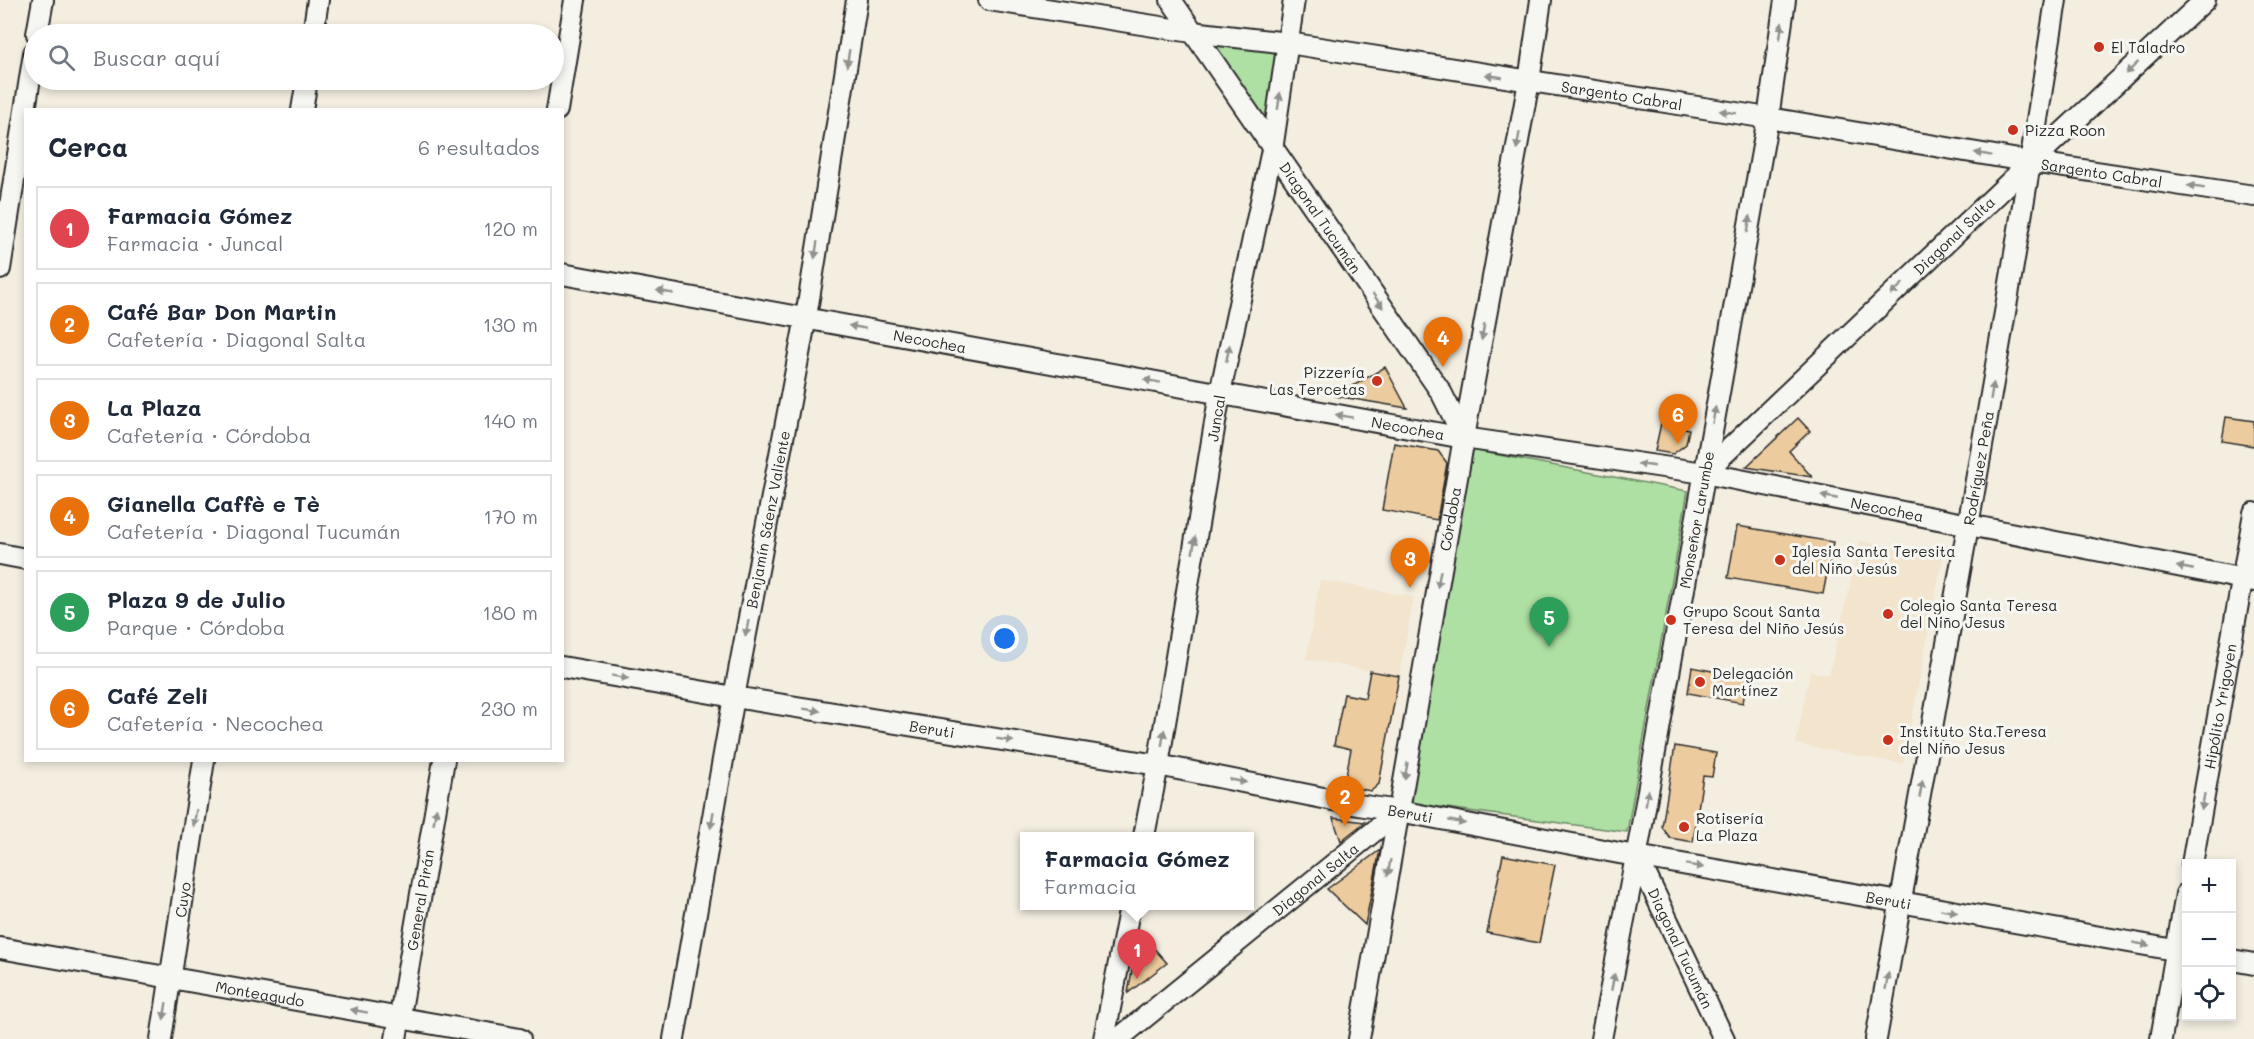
<!DOCTYPE html>
<html lang="es">
<head>
<meta charset="utf-8">
<style>
  :root { --surface:#fff; --page:#f6f6f7; --text:#1f2937; --muted:#747a83; --line:#e0e1e3; --accent:#0f766e }
  body { margin:0; font-family:Mali,sans-serif; background:var(--page); color:var(--text) }
  .controls { position:absolute; right:18px; bottom:18px; display:grid; overflow:hidden; border-radius:0px; box-shadow:0 3px 9px #0003 }
  .controls button { width:54px; height:54px; display:grid; place-items:center; padding:0; border:0; border-bottom:2px solid var(--line); background:var(--surface); color:var(--text); font:30px sans-serif }
  .you { position:absolute; left:1005px; top:639px; width:21px; height:21px; margin:-15px; border:4px solid #fff; border-radius:50%; background:#1a73e8; box-shadow:0 0 0 9px #1a73e833 }
  .badge { display:grid; place-items:center; width:39px; height:39px; border-radius:50%; background:var(--accent); color:#fff; font-size:20px; font-weight:700 }
  .pin { position:absolute; translate:-50% -50px; filter:drop-shadow(0 2px 3px #0008) }
  .pin::after { content:''; position:absolute; top:32px; width:21px; height:18px; background:inherit; clip-path:polygon(0 0,100% 0,50% 100%) }
  .popup { position:absolute; left:1020px; top:832px; width:234px; height:78px; box-sizing:border-box; display:grid; place-content:center; border-radius:0px; background:var(--surface); filter:drop-shadow(0 2px 4px #0005); font-size:20px; white-space:nowrap; color:var(--muted) }
  .popup b { font-size:22px; color:var(--text) }
  .popup::after { content:''; position:absolute; left:50%; top:100%; margin-left:-12px; border:12px solid transparent; border-top-color:var(--surface) }
  .list { margin:0; padding:0; list-style:none }
  h2 { display:flex; justify-content:space-between; align-items:center; height:78px; margin:0; padding:0 24px; font-size:26px }
  h2 small { font-size:20px; font-weight:400; color:var(--muted) }
  .list li { display:grid; grid-template-columns:39px 1fr auto; gap:18px; align-items:center; box-sizing:border-box; height:84px; margin:0 12px 12px; padding:0 12px; border:2px solid var(--line); border-radius:0px }
  .list b { display:block; font-size:22px; white-space:nowrap }
  .list p { margin:0; font-size:20px; white-space:nowrap; color:var(--muted) }
  .list em { font-size:20px; font-style:normal; color:var(--muted) }
  .icon { flex:none; width:33px; height:33px; fill:none; stroke:currentColor; stroke-width:2; stroke-linecap:round; stroke-linejoin:round }
  .map { position:relative; flex:none; width:2254px; height:1039px; overflow:hidden }
  .search { position:absolute; background:var(--surface); box-shadow:0 3px 9px #0003; left:24px; top:24px; width:540px; height:66px; display:flex; align-items:center; gap:15px; box-sizing:border-box; padding:0 21px; border-radius:33px; color:var(--muted); font-size:22px }
  .panel { position:absolute; background:var(--surface); box-shadow:0 3px 9px #0003; left:24px; top:108px; width:540px; height:654px; border-radius:0px }
  .map>svg:first-child { display:block }
  .built { fill:#f2e4cd }
  .green { fill:#ade0a2; stroke:#6c8666; stroke-width:1.5 }
  .building { fill:#eccc9e; stroke:#2b2b2b; stroke-width:1.5 }
  .lines { fill:none; stroke-linecap:round; stroke-linejoin:round }
  .minor-casing { stroke:#2b2b2b; stroke-width:24 }
  .minor { stroke:#f6f6f2; stroke-width:20 }
  .oneway { fill:#90908e }
  .poi-dot { fill:#c8321e; stroke:#f6f6f2; stroke-width:2 }
  .labels { text-anchor:middle; dominant-baseline:central; stroke-width:6; stroke-linejoin:round; paint-order:stroke }
  .poi-label { font-size:15px; fill:#2b2b2b; stroke:#f6f6f2; text-anchor:start }
  .street-label { font-size:15px; fill:#2b2b2b; stroke:#f6f6f2 }
</style>
</head>
<body>
<div class="map">
<svg width="2254" height="1039" viewBox="0 0 2254 1039">
  <rect width="100%" height="100%" fill="#f4eee1"/>
  <filter id="ink" filterUnits="userSpaceOnUse"><feTurbulence type="fractalNoise" baseFrequency=".0167" numOctaves="2"/><feDisplacementMap in="SourceGraphic" scale="12" xChannelSelector="R" yChannelSelector="G"/><feConvolveMatrix kernelMatrix="1 2 1 2 8 2 1 2 1" color-interpolation-filters="sRGB"/></filter>
  <g filter="url(#ink)">
    <!-- built -->
    <g class="built">
      <path d="M1860,541L1943,556L1903,764L1796,744L1810,671L1829,675Z"/>
      <path d="M1320,580L1414,597L1399,676L1306,659Z"/>
    </g>
    <!-- green -->
    <g class="green">
      <path d="M1192,32L1288,43L1272,150Z"/>
      <path d="M1472,450L1688,491L1627,832L1409,803Z"/>
    </g>
    <!-- building -->
    <g class="building">
      <path d="M1385,367L1407,408L1336,396Z"/>
      <path d="M2226,417L2254,421V446L2222,441Z"/>
      <path d="M1798,418L1810,431L1789,451L1812,477L1746,467Z"/>
      <path d="M1661,423L1689,429L1686,444L1673,454L1655,451Z"/>
      <path d="M1394,443L1438,451L1447,463L1437,520L1382,510Z"/>
      <path d="M1737,526L1833,542L1823,594L1728,578Z"/>
      <path d="M1692,667L1747,678L1743,703L1688,693Z"/>
      <path d="M1370,671L1399,676L1379,784L1371,791L1344,786L1351,749L1334,745L1344,694L1365,698Z"/>
      <path d="M1675,746L1716,753L1712,777L1703,776L1693,842L1670,838L1662,827Z"/>
      <path d="M1333,818L1365,822L1341,841Z"/>
      <path d="M1380,850L1365,925L1327,889Z"/>
      <path d="M1503,855L1555,865L1539,943L1487,933Z"/>
      <path d="M1137,942L1150,944L1167,963L1128,993Z"/>
    </g>
    <g class="lines">
      <defs>
        <g id="minor">
          <path id="s1" d="M989,0L1192,32L1288,43L1768,118L2031,162L2254,196"/>
          <path id="s2" d="M1171,0L1441,392L1464,438"/>
          <path d="M37,34L43,0"/>
          <path d="M313,34L318,0"/>
          <path d="M302,110L307,80"/>
          <path d="M557,110L575,0"/>
          <path d="M0,269L34,53"/>
          <path id="s3" d="M562,274L1464,438L1704,473L2254,581"/>
          <path id="s4" d="M1704,473L2031,162L2205,0"/>
          <path d="M0,554L26,559"/>
          <path id="s5" d="M562,667L734,697L1158,765L1358,805L1399,811L1619,853L2186,952"/>
          <path id="s6" d="M1144,836L1158,765L1220,393L1272,150L1294,0"/>
          <path id="s7" d="M1637,856L1724,1039"/>
          <path id="s8" d="M2192,864L2254,513"/>
          <path id="s9" d="M0,948L520,1039"/>
          <path d="M2232,960L2254,964"/>
          <path id="s10" d="M161,1039L204,760"/>
          <path id="s11" d="M396,1039L444,760"/>
          <path id="s12" d="M674,1039L734,697L806,317L857,0"/>
          <path d="M1104,1039L1130,906"/>
          <path id="s13" d="M1118,1039L1399,811"/>
          <path id="s14" d="M1359,1039L1472,392L1529,81L1541,0"/>
          <path id="s15" d="M1601,1039L1640,836L1768,118L1785,0"/>
          <path id="s16" d="M1876,1039C1938,693 2002,348 2056,0"/>
          <path d="M2161,1039L2186,894"/>
        </g>
      </defs>
      <!-- minor casing -->
      <use href="#minor" class="minor-casing"/>
      <!-- minor -->
      <use href="#minor" class="minor"/>
    </g>
    <!-- one-way arrows -->
    <defs><path id="oneway-solid" d="M-6-.8H1V-3.2L6.5 0L1 3.2V.8H-6Z" transform="scale(1.5)"/></defs>
    <g class="oneway">
      <use href="#oneway-solid" transform="translate(1781 31) rotate(-82)"/>
      <use href="#oneway-solid" transform="translate(848 58) rotate(99)"/>
      <use href="#oneway-solid" transform="translate(2132 68) rotate(137)"/>
      <use href="#oneway-solid" transform="translate(1494 76) rotate(-171)"/>
      <use href="#oneway-solid" transform="translate(1279 101) rotate(-82)"/>
      <use href="#oneway-solid" transform="translate(1728 112) rotate(-171)"/>
      <use href="#oneway-solid" transform="translate(1518 141) rotate(100)"/>
      <use href="#oneway-solid" transform="translate(1983 154) rotate(-170)"/>
      <use href="#oneway-solid" transform="translate(2196 187) rotate(-171)"/>
      <use href="#oneway-solid" transform="translate(1749 224) rotate(-80)"/>
      <use href="#oneway-solid" transform="translate(816 250) rotate(99)"/>
      <use href="#oneway-solid" transform="translate(1897 289) rotate(136)"/>
      <use href="#oneway-solid" transform="translate(665 292) rotate(-170)"/>
      <use href="#oneway-solid" transform="translate(1378 301) rotate(55)"/>
      <use href="#oneway-solid" transform="translate(857 327) rotate(-170)"/>
      <use href="#oneway-solid" transform="translate(1483 332) rotate(100)"/>
      <use href="#oneway-solid" transform="translate(1228 353) rotate(-78)"/>
      <use href="#oneway-solid" transform="translate(1152 381) rotate(-170)"/>
      <use href="#oneway-solid" transform="translate(1992 391) rotate(-80)"/>
      <use href="#oneway-solid" transform="translate(1714 415) rotate(-80)"/>
      <use href="#oneway-solid" transform="translate(1344 416) rotate(-170)"/>
      <use href="#oneway-solid" transform="translate(1646 465) rotate(-172)"/>
      <use href="#oneway-solid" transform="translate(1829 497) rotate(-169)"/>
      <use href="#oneway-solid" transform="translate(1194 545) rotate(-81)"/>
      <use href="#oneway-solid" transform="translate(2185 568) rotate(-169)"/>
      <use href="#oneway-solid" transform="translate(1439 579) rotate(100)"/>
      <use href="#oneway-solid" transform="translate(747 628) rotate(101)"/>
      <use href="#oneway-solid" transform="translate(620 677) rotate(10)"/>
      <use href="#oneway-solid" transform="translate(812 710) rotate(9)"/>
      <use href="#oneway-solid" transform="translate(1163 738) rotate(-81)"/>
      <use href="#oneway-solid" transform="translate(1005 740) rotate(9)"/>
      <use href="#oneway-solid" transform="translate(1406 771) rotate(101)"/>
      <use href="#oneway-solid" transform="translate(1238 781) rotate(11)"/>
      <use href="#oneway-solid" transform="translate(1921 789) rotate(-80)"/>
      <use href="#oneway-solid" transform="translate(1647 798) rotate(-80)"/>
      <use href="#oneway-solid" transform="translate(2203 802) rotate(100)"/>
      <use href="#oneway-solid" transform="translate(435 816) rotate(-80)"/>
      <use href="#oneway-solid" transform="translate(195 818) rotate(99)"/>
      <use href="#oneway-solid" transform="translate(712 820) rotate(100)"/>
      <use href="#oneway-solid" transform="translate(1457 822) rotate(11)"/>
      <use href="#oneway-solid" transform="translate(1695 866) rotate(10)"/>
      <use href="#oneway-solid" transform="translate(1389 868) rotate(100)"/>
      <use href="#oneway-solid" transform="translate(1949 911) rotate(10)"/>
      <use href="#oneway-solid" transform="translate(2141 944) rotate(10)"/>
      <use href="#oneway-solid" transform="translate(1887 981) rotate(-80)"/>
      <use href="#oneway-solid" transform="translate(1613 982) rotate(-79)"/>
      <use href="#oneway-solid" transform="translate(165 1011) rotate(99)"/>
      <use href="#oneway-solid" transform="translate(359 1011) rotate(-170)"/>
    </g>
  </g>
  <!-- markers -->
  <g class="poi-dot">
    <circle cx="2099" cy="47" r="6"/>
    <circle cx="2013" cy="130" r="6"/>
    <circle cx="1377" cy="381" r="6"/>
    <circle cx="1780" cy="560" r="6"/>
    <circle cx="1888" cy="614" r="6"/>
    <circle cx="1671" cy="620" r="6"/>
    <circle cx="1700" cy="682" r="6"/>
    <circle cx="1888" cy="740" r="6"/>
    <circle cx="1684" cy="827" r="6"/>
  </g>
  <g class="labels">
    <!-- poi labels -->
    <g class="poi-label">
      <text x="2111" y="47">El Taladro</text>
      <text x="2025" y="130">Pizza Roon</text>
      <text x="1365" y="372" text-anchor="end">Pizzería<tspan x="1365" dy="17">Las Tercetas</tspan></text>
      <text x="1792" y="551">Iglesia Santa Teresita<tspan x="1792" dy="17">del Niño Jesús</tspan></text>
      <text x="1900" y="605">Colegio Santa Teresa<tspan x="1900" dy="17">del Niño Jesus</tspan></text>
      <text x="1683" y="611">Grupo Scout Santa<tspan x="1683" dy="17">Teresa del Niño Jesús</tspan></text>
      <text x="1712" y="673">Delegación<tspan x="1712" dy="17">Martínez</tspan></text>
      <text x="1900" y="731">Instituto Sta.Teresa<tspan x="1900" dy="17">del Niño Jesus</tspan></text>
      <text x="1696" y="818">Rotisería<tspan x="1696" dy="17">La Plaza</tspan></text>
    </g>
    <!-- street labels -->
    <g class="street-label">
      <text stroke="none"><textPath href="#s1" startOffset="640">Sargento Cabral</textPath></text>
      <text stroke="none"><textPath href="#s1" startOffset="1126">Sargento Cabral</textPath></text>
      <text stroke="none"><textPath href="#s2" startOffset="264">Diagonal Tucumán</textPath></text>
      <text stroke="none"><textPath href="#s4" startOffset="345">Diagonal Salta</textPath></text>
      <text stroke="none"><textPath href="#s3" startOffset="374">Necochea</textPath></text>
      <text stroke="none"><textPath href="#s6" startOffset="424">Juncal</textPath></text>
      <text stroke="none"><textPath href="#s3" startOffset="860">Necochea</textPath></text>
      <text stroke="none"><textPath href="#s16" startOffset="580">Rodríguez Peña</textPath></text>
      <text stroke="none"><textPath href="#s3" startOffset="1346">Necochea</textPath></text>
      <text stroke="none"><textPath href="#s14" startOffset="528">Córdoba</textPath></text>
      <text stroke="none"><textPath href="#s12" startOffset="528">Benjamín Sáenz Valiente</textPath></text>
      <text stroke="none"><textPath href="#s15" startOffset="528">Monseñor Larumbe</textPath></text>
      <text stroke="none"><textPath href="#s8" startOffset="160">Hipólito Yrigoyen</textPath></text>
      <text stroke="none"><textPath href="#s5" startOffset="375">Beruti</textPath></text>
      <text stroke="none"><textPath href="#s5" startOffset="861">Beruti</textPath></text>
      <text stroke="none"><textPath href="#s13" startOffset="254">Diagonal Salta</textPath></text>
      <text stroke="none"><textPath href="#s5" startOffset="1347">Beruti</textPath></text>
      <text stroke="none"><textPath href="#s10" startOffset="141">Cuyo</textPath></text>
      <text stroke="none"><textPath href="#s11" startOffset="141">General Pirán</textPath></text>
      <text stroke="none"><textPath href="#s7" startOffset="102">Diagonal Tucumán</textPath></text>
      <text stroke="none"><textPath href="#s9" startOffset="264">Monteagudo</textPath></text>
    </g>
  </g>
</svg>
<div class="controls">
<button>+</button>
<button>−</button>
<button><svg class="icon" aria-label="locate" viewBox="0 0 24 24"><circle cx="12" cy="12" r="6"/><path d="M12 2v4M12 18v4M2 12h4M18 12h4"/></svg></button>
</div>
<div class="you"></div>
<div class="pin badge" style="left:1137px;top:979px;background:#e0444e">1</div>
<div class="popup"><b>Farmacia Gómez</b>Farmacia</div>
<div class="pin badge" style="left:1345px;top:826px;background:#e8710a">2</div>
<div class="pin badge" style="left:1410px;top:588px;background:#e8710a">3</div>
<div class="pin badge" style="left:1443px;top:367px;background:#e8710a">4</div>
<div class="pin badge" style="left:1549px;top:647px;background:#2e9e5b">5</div>
<div class="pin badge" style="left:1678px;top:444px;background:#e8710a">6</div>
<div class="search"><svg class="icon" aria-label="search" viewBox="0 0 24 24"><circle cx="10" cy="10" r="6"/><path d="M15 15l6 6"/></svg>Buscar aquí</div>
<section class="panel">
<h2>Cerca<small>6 resultados</small></h2>
<ul class="list">
<li><span class="badge" style="background:#e0444e">1</span><div><b>Farmacia Gómez</b><p>Farmacia · Juncal</p></div><em>120 m</em></li>
<li><span class="badge" style="background:#e8710a">2</span><div><b>Café Bar Don Martin</b><p>Cafetería · Diagonal Salta</p></div><em>130 m</em></li>
<li><span class="badge" style="background:#e8710a">3</span><div><b>La Plaza</b><p>Cafetería · Córdoba</p></div><em>140 m</em></li>
<li><span class="badge" style="background:#e8710a">4</span><div><b>Gianella Caffè e Tè</b><p>Cafetería · Diagonal Tucumán</p></div><em>170 m</em></li>
<li><span class="badge" style="background:#2e9e5b">5</span><div><b>Plaza 9 de Julio</b><p>Parque · Córdoba</p></div><em>180 m</em></li>
<li><span class="badge" style="background:#e8710a">6</span><div><b>Café Zeli</b><p>Cafetería · Necochea</p></div><em>230 m</em></li>
</ul>
</section>
</div>
</body>
</html>
